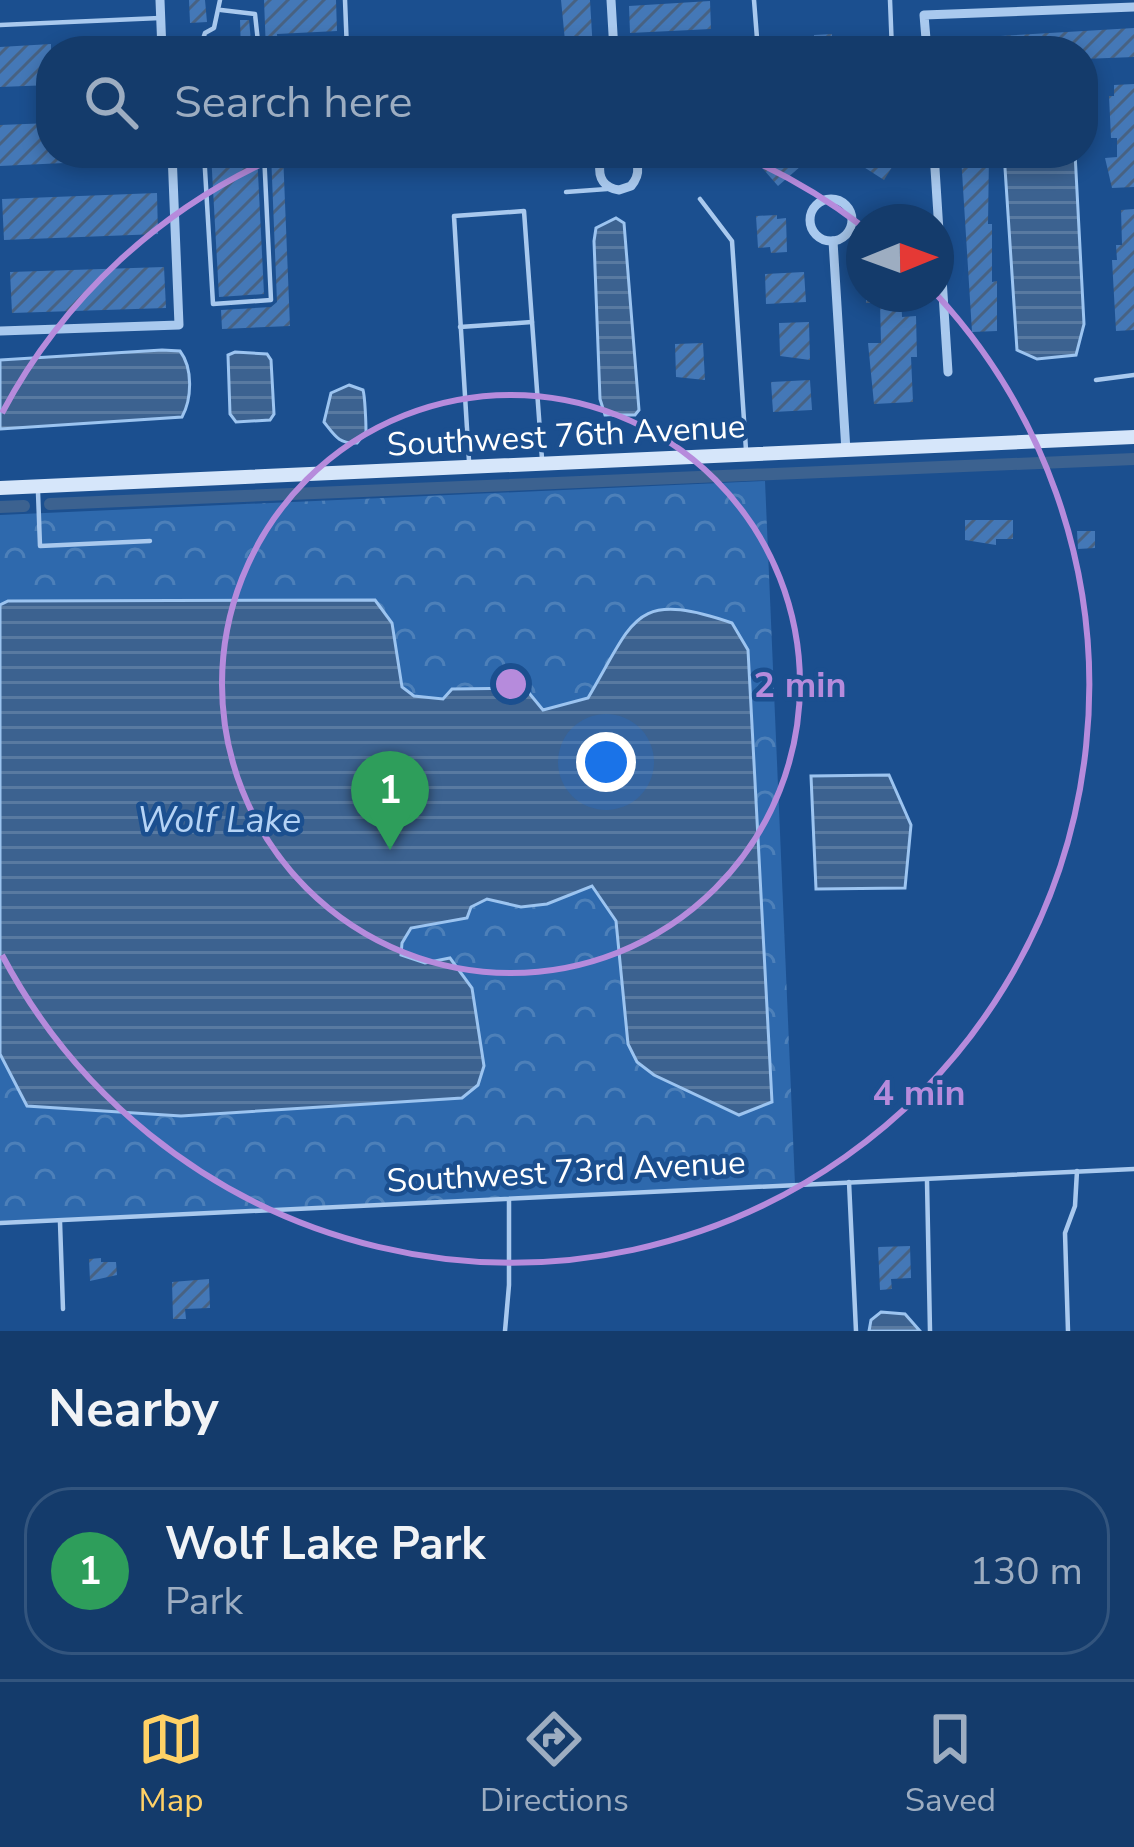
<!DOCTYPE html>
<html lang="en">
<head>
<meta charset="utf-8">
<style>
  :root { --surface:#143b6b; --page:#1d4271; --text:#f1f3f6; --muted:#9dadc1; --line:#33557e; --accent:#ffd166 }
  body { margin:0; font-family:"Nunito Sans",sans-serif; background:var(--page); color:var(--text) }
  .compass { position:absolute; left:846px; top:204px; width:108px; height:108px; border-radius:50%; background:var(--surface); box-shadow:0 6px 18px #0003; rotate:89deg }
  .you { position:absolute; left:606px; top:762px; width:42px; height:42px; margin:-30px; border:9px solid #fff; border-radius:50%; background:#1a73e8; box-shadow:0 0 0 18px #1a73e833 }
  .badge { display:grid; place-items:center; width:78px; height:78px; border-radius:50%; background:var(--accent); color:#fff; font-size:39px; font-weight:700 }
  .pin { position:absolute; translate:-50% -99px; filter:drop-shadow(0 3px 6px #0008) }
  .pin::after { content:''; position:absolute; top:63px; width:42px; height:36px; background:inherit; clip-path:polygon(0 0,100% 0,50% 100%) }
  .list { margin:0; padding:0; list-style:none }
  h2 { display:flex; justify-content:space-between; align-items:center; height:156px; margin:0; padding:0 48px; font-size:51px }
  h2 small { font-size:39px; font-weight:400; color:var(--muted) }
  .list li { display:grid; grid-template-columns:78px 1fr auto; gap:36px; align-items:center; box-sizing:border-box; height:168px; margin:0 24px 24px; padding:0 24px; border:3px solid var(--line); border-radius:48px }
  .list b { display:block; font-size:45px; white-space:nowrap }
  .list p { margin:0; font-size:39px; white-space:nowrap; color:var(--muted) }
  .list em { font-size:39px; font-style:normal; color:var(--muted) }
  .icon { flex:none; width:66px; height:66px; fill:none; stroke:currentColor; stroke-width:2; stroke-linecap:round; stroke-linejoin:round }
  .map { position:relative; flex:none; width:1134px; height:1331px; overflow:hidden }
  .search { position:absolute; background:var(--surface); box-shadow:0 6px 18px #0003; left:36px; right:36px; top:36px; height:132px; display:flex; align-items:center; gap:30px; box-sizing:border-box; padding:0 42px; border-radius:48px; color:var(--muted); font-size:45px }
  .sheet { height:348px; background:var(--surface) }
  nav { display:flex; justify-content:space-around; align-items:center; box-sizing:border-box; height:168px; border-top:3px solid var(--line); background:var(--surface); font-size:33px; color:var(--muted) }
  nav a { display:grid; justify-items:center; gap:6px }
  nav .on { color:var(--accent) }
  .map>svg:first-child { display:block }
  .park { fill:url(#park-crowns) }
  .water { fill:url(#water-rules); stroke:#9cc4f0; stroke-width:3 }
  .lines { fill:none; stroke-linecap:round; stroke-linejoin:round }
  .canal { stroke:#3c6290; stroke-width:12 }
  .building { fill:url(#building-hatch) }
  .lane { stroke:#a9c9ee; stroke-width:4.5 }
  .street { stroke:#a9c9ee; stroke-width:9 }
  .secondary { stroke:#d6e6fa; stroke-width:14 }
  .ring { fill:none; stroke:#b68bdc; stroke-width:6 }
  .labels { text-anchor:middle; dominant-baseline:central; stroke-width:9; stroke-linejoin:round; paint-order:stroke }
  .street-label { font-size:33px; fill:#fff; stroke:#1b4f8f }
  .water-label { font-size:36px; font-style:italic; fill:#b5d3f5; stroke:#1b4f8f }
  .centre { fill:#b68bdc; stroke:#1b4f8f; stroke-width:6 }
  .ring-label { font-size:36px; text-anchor:middle; font-weight:bold; fill:#b68bdc; stroke:#1b4f8f; stroke-width:9; stroke-linejoin:round; paint-order:stroke }
</style>
</head>
<body>
<div class="map">
<svg width="1134" height="1331" viewBox="0 0 1134 1331">
  <defs>
    <pattern id="park-crowns" width="20" height="18" patternUnits="userSpaceOnUse" patternTransform="scale(3)"><rect width="20" height="18" fill="#2e69ad"/><path d="M2 6a3 3 0 1 1 6 0M12 15a3 3 0 1 1 6 0" fill="none" stroke="#4d80b9"/></pattern>
    <pattern id="water-rules" width="6" height="5" patternUnits="userSpaceOnUse" patternTransform="scale(3)"><rect width="6" height="5" fill="#3c6290"/><path d="M0 2.5h6" fill="none" stroke="#597aa1"/></pattern>
    <pattern id="building-hatch" width="6" height="6" patternUnits="userSpaceOnUse" patternTransform="scale(3)"><rect width="6" height="6" fill="#4478b7"/><path d="M-1 1l2-2M0 6l6-6M5 7l2-2" fill="none" stroke="#486282"/></pattern>
  </defs>
  <rect width="100%" height="100%" fill="#1b4f8f"/>
  <!-- park -->
  <path class="park" d="M765,481L795,1185L0,1221V515Z"/>
  <!-- water -->
  <g class="water">
    <path d="M1004,153H1075L1084,324L1076,355L1037,359L1017,350Z"/>
    <path d="M616,218L624,223L639,410L635,415H605L600,399L594,241L596,228Z"/>
    <path d="M162,350L180,351C193,368 192,399 182,417L0,429V360Z"/>
    <path d="M235,352L267,354L271,360L274,414L270,420L236,422L230,414L228,355Z"/>
    <path d="M349,385L363,390C365,396 366,424 366,432L357,443C339,444 335,436 324,422L331,393Z"/>
    <path d="M375,600L392,623L402,687L414,696L443,699L452,689L525,688L543,710L588,698C635,619 633,589 732,623L748,650L772,1102L739,1115L654,1075L637,1062L628,1044L616,921L592,886L547,904L521,907L487,899L471,907L467,918L411,928L402,943L401,955L425,963L450,958L472,988L484,1066L478,1085L462,1098L181,1116L27,1106L0,1054V605L8,601Z"/>
    <path d="M889,775L911,825L905,888L816,889L811,776Z"/>
    <path d="M881,1312L905,1314L920,1331H869L871,1320Z"/>
  </g>
  <g class="lines">
    <!-- canal -->
    <g class="canal">
      <path d="M50,504L1134,459"/>
      <path d="M0,507L24,506"/>
    </g>
  </g>
  <!-- building -->
  <g class="building">
    <path d="M189,0H205L207,22L190,23Z"/>
    <path d="M264,0H336L337,31L277,34L278,51H266Z"/>
    <path d="M561,0H590L593,51H566Z"/>
    <path d="M710,1L711,29L630,33L629,6Z"/>
    <path d="M240,20H249L252,51H241Z"/>
    <path d="M1134,28V57L1083,59V51H949V39Z"/>
    <path d="M832,34V40L881,38V51H782V43L814,42V35Z"/>
    <path d="M147,40V51H86V43Z"/>
    <path d="M51,44V85L0,87V47Z"/>
    <path d="M1134,84V187L1112,188L1105,158L1117,157V138H1111L1109,96H1114V85Z"/>
    <path d="M51,123V153H107V161L0,166V125Z"/>
    <path d="M211,153H257L264,294L219,297Z"/>
    <path d="M271,153H283L290,326L222,329L221,310L271,307L277,302Z"/>
    <path d="M749,153H789L801,166L778,186Z"/>
    <path d="M866,153H901L884,180L859,164Z"/>
    <path d="M989,155L988,224H992V282L997,281V331L972,332L961,156Z"/>
    <path d="M157,193L158,234L4,240L2,199Z"/>
    <path d="M909,209V222H880V210Z"/>
    <path d="M1134,209V330L1116,331L1112,260H1117L1116,245H1122L1121,210Z"/>
    <path d="M777,215V219L786,218L787,252L771,253L770,247L758,248L756,216Z"/>
    <path d="M164,267L166,308L12,313L10,272Z"/>
    <path d="M804,272L806,302L766,304L765,274Z"/>
    <path d="M866,294H901L902,317L916,316L917,357H911L913,402L874,404L868,343H881L880,303H866Z"/>
    <path d="M809,322L810,360L780,356L779,323Z"/>
    <path d="M703,343L705,380L676,377L675,344Z"/>
    <path d="M810,380L812,410L773,412L771,382Z"/>
    <path d="M965,520H1013V539H996V545L965,540Z"/>
    <path d="M1077,531H1095V548L1078,549Z"/>
    <path d="M910,1246L911,1278L891,1279L892,1289L880,1290L878,1247Z"/>
    <path d="M101,1258V1262H116L117,1275L90,1281L89,1259Z"/>
    <path d="M209,1279L210,1308L185,1309L186,1319H173L172,1282Z"/>
  </g>
  <g class="lines">
    <!-- lane -->
    <g class="lane">
      <path d="M345,0L347,51"/>
      <path d="M754,0L758,51"/>
      <path d="M890,0L892,51"/>
      <path d="M221,10L255,14L259,51"/>
      <path d="M0,25L160,18"/>
      <path d="M199,51L205,33L214,28L220,0"/>
      <path d="M684,51L720,49"/>
      <path d="M204,153L213,304L271,300L264,153"/>
      <path d="M566,192L607,189"/>
      <path d="M700,199L732,241L746,450"/>
      <path d="M460,327L532,322"/>
      <path d="M1096,380L1134,375"/>
      <path d="M469,461L454,216L524,211L542,459"/>
      <path d="M38,492L40,546L150,541"/>
      <path d="M927,1181L930,1331"/>
      <path d="M849,1182L856,1331"/>
      <path d="M60,1222L63,1309"/>
      <path d="M0,1223L1134,1169"/>
      <path d="M505,1331L509,1285V1199"/>
      <path d="M1068,1331L1065,1233L1075,1206L1077,1171"/>
    </g>
    <!-- street -->
    <g class="street">
      <path d="M160,0L162,51"/>
      <path d="M611,0L614,51"/>
      <path d="M927,51L924,15L1134,7"/>
      <path d="M611,153L600,164C598,178 604,188 619,190L631,186C641,174 640,161 627,153"/>
      <path d="M934,153L948,372"/>
      <circle cx="831" cy="220" r="21"/>
      <path d="M833,241L846,451"/>
      <path d="M0,331L179,325L172,153"/>
    </g>
    <!-- secondary -->
    <path class="secondary" d="M0,488L1134,437"/>
  </g>
  <!-- distance rings -->
  <g class="ring">
    <circle cx="511" cy="684" r="289"/>
    <path d="M2 413A577 577 0 0 1 281 155M741 155A577 577 0 0 1 862 226M936 294A577 577 0 1 1 2 955"/>
  </g>
  <g class="labels">
    <!-- street labels -->
    <g class="street-label">
      <text transform="translate(566 436) rotate(-3)">Southwest 76th Avenue</text>
      <text transform="translate(566 1172) rotate(-3)">Southwest 73rd Avenue</text>
    </g>
    <!-- water labels -->
    <g class="water-label">
      <text x="219" y="820">Wolf Lake</text>
    </g>
  </g>
  <circle cx="511" cy="684" r="18" class="centre"/>
  <g class="ring-label">
    <text x="800" y="697">2 min</text>
    <text x="919" y="1105">4 min</text>
  </g>
</svg>
<svg class="compass" viewBox="-18 -18 36 36"><path d="M0-13l5 13h-10z" fill="#e53935"/><path d="M0 13l5-13h-10z" fill="#9dadc1"/></svg>
<div class="you"></div>
<div class="pin badge" style="left:390px;top:850px;background:#2e9e5b">1</div>
<div class="search"><svg class="icon" aria-label="search" viewBox="0 0 24 24"><circle cx="10" cy="10" r="6"/><path d="M15 15l6 6"/></svg>Search here</div>
</div>
<section class="sheet">
<h2>Nearby<small></small></h2>
<ul class="list">
<li><span class="badge" style="background:#2e9e5b">1</span><div><b>Wolf Lake Park</b><p>Park</p></div><em>130 m</em></li>
</ul>
</section>
<nav>
<a class="on"><svg class="icon" aria-label="map" viewBox="0 0 24 24"><path d="M3 6l6-2 6 2 6-2v14l-6 2-6-2-6 2zM9 4v14M15 6v14"/></svg>Map</a>
<a><svg class="icon" aria-label="directions" viewBox="0 0 24 24"><path d="M12 3l9 9-9 9-9-9zM9 14v-3h6M13 9l2 2-2 2"/></svg>Directions</a>
<a><svg class="icon" aria-label="saved" viewBox="0 0 24 24"><path d="M7 4h10v16l-5-4-5 4z"/></svg>Saved</a>
</nav>
</body>
</html>
